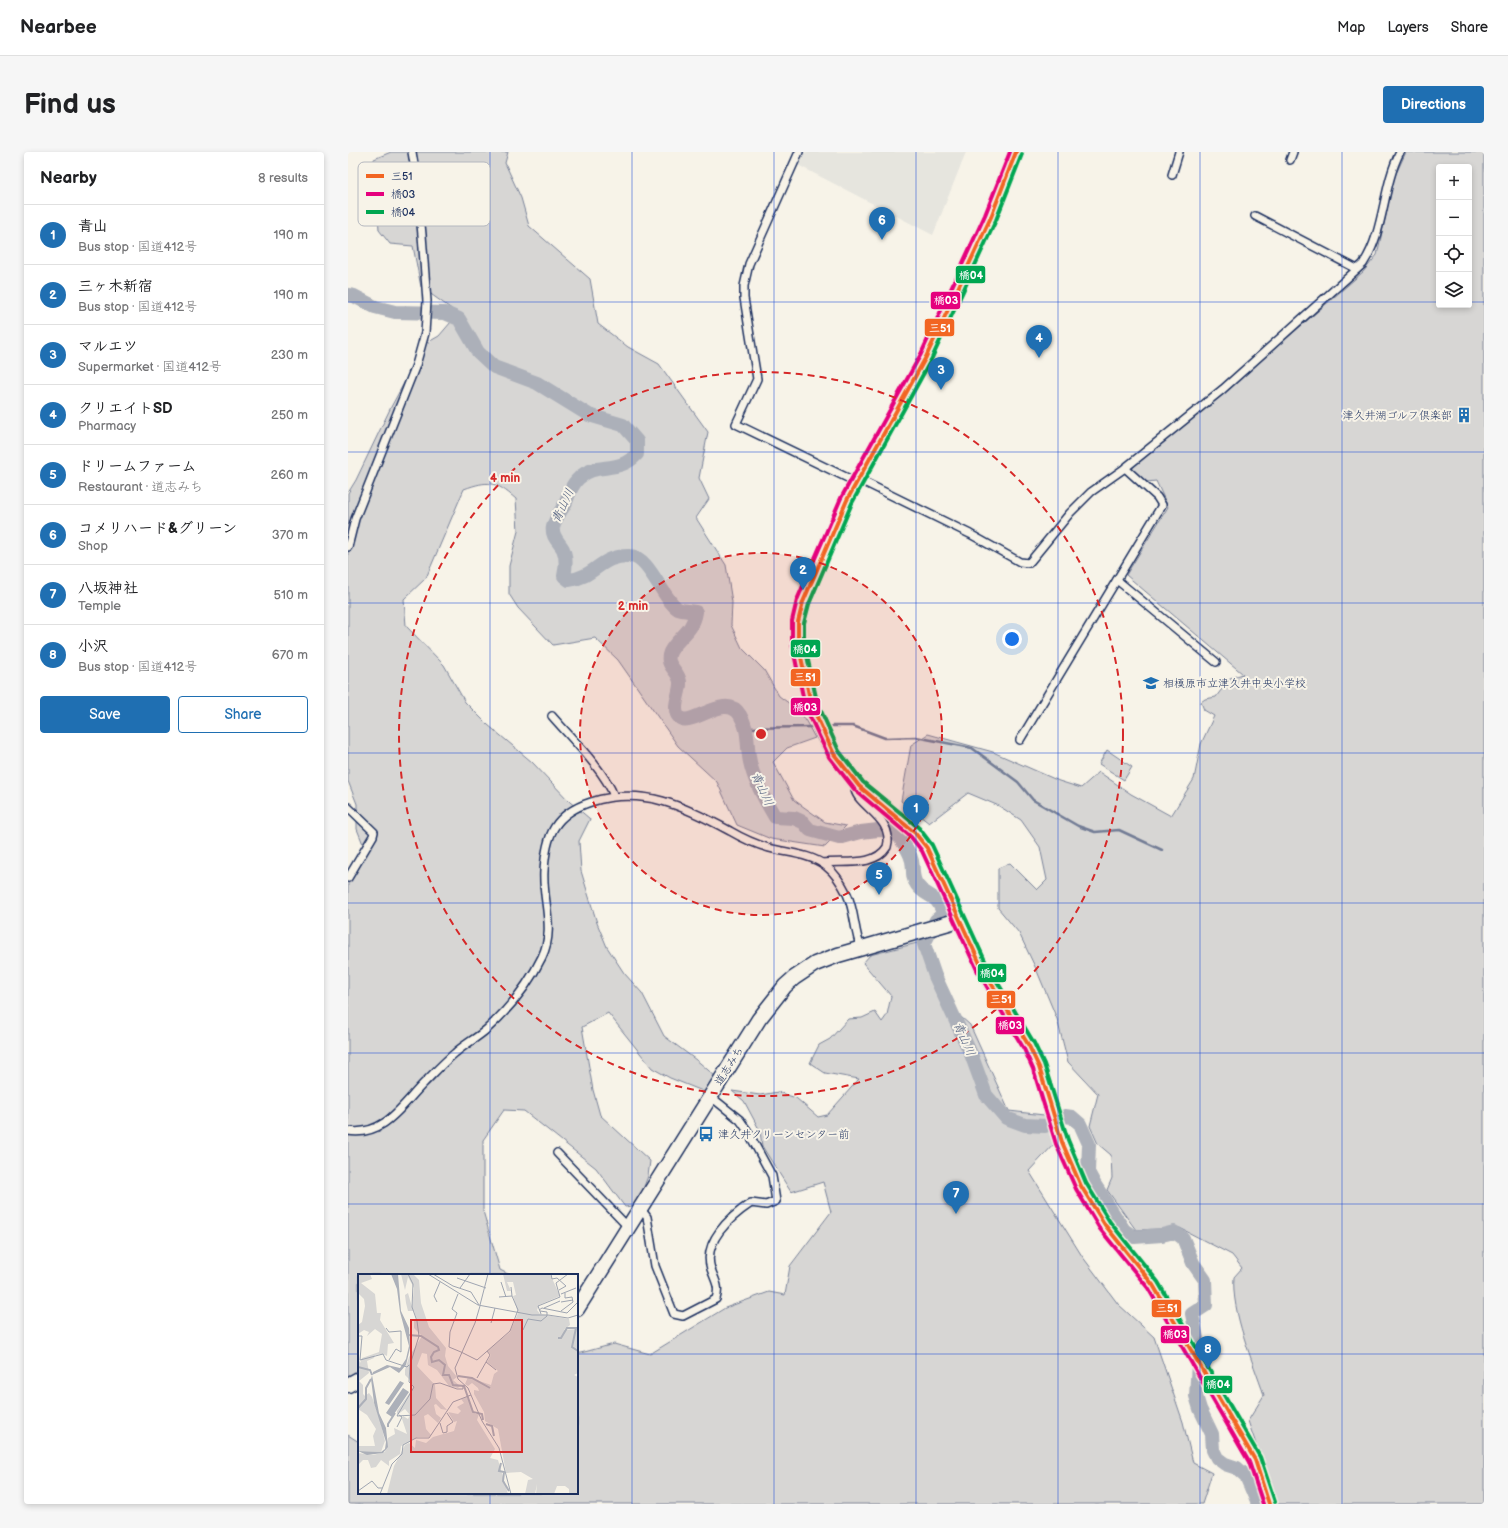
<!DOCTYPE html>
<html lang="en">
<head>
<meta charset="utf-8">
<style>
  :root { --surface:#fff; --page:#f6f6f6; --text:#202124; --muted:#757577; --line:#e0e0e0; --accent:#1f6fb2 }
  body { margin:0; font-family:"Balsamiq Sans","Klee One",sans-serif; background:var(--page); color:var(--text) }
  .controls { position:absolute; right:12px; top:12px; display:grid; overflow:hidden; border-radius:4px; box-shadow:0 2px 6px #0003 }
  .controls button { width:36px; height:36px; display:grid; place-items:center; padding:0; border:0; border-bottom:1px solid var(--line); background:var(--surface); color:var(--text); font:20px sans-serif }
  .you { position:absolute; left:664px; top:487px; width:14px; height:14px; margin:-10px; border:3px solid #fff; border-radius:50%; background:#1a73e8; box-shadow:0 0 0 6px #1a73e833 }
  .badge { display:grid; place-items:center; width:26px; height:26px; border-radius:50%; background:var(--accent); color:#fff; font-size:13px; font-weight:700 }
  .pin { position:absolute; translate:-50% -33px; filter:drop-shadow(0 1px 2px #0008) }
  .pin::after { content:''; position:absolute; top:21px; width:14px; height:12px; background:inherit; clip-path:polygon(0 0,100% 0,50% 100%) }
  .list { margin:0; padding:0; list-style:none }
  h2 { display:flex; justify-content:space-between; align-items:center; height:52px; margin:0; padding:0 16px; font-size:17px }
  h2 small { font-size:13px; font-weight:400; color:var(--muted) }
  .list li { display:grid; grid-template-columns:26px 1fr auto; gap:12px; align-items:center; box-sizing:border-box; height:60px; padding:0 16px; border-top:1px solid var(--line) }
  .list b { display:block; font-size:15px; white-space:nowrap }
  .list p { margin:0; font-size:13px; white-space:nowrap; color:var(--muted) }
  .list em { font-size:13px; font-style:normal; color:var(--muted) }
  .actions { display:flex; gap:8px; padding:12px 16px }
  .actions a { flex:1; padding:9px 0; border:1px solid var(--accent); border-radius:4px; text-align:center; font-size:14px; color:var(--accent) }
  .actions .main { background:var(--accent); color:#fff }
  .icon { flex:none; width:22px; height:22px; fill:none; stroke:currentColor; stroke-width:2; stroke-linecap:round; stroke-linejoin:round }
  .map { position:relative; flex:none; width:1136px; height:1352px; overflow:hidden; border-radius:4px }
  header { display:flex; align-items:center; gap:24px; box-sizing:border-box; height:56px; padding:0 20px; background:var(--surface); border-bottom:1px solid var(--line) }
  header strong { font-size:19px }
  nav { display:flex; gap:22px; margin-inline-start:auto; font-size:14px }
  .intro { display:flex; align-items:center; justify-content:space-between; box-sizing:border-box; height:96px; padding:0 24px }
  h1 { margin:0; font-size:28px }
  .button { padding:10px 18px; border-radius:4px; background:var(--accent); color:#fff; font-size:14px; font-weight:700 }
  main { display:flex; gap:24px; padding:0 24px }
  aside { flex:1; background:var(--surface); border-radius:4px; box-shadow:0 2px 6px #0003 }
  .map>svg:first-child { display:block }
  .built { fill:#e6e5de }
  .green { fill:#d7d6d4; stroke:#798299; fill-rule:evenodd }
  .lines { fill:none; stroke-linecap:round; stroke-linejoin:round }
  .stream { stroke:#727c95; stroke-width:2.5 }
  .river { stroke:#acb0b9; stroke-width:14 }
  .street-casing { stroke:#1b2f5e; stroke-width:10 }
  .highway-casing { stroke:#1b2f5e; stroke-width:17 }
  .street { stroke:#f7f3e8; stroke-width:7 }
  .highway { stroke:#f7f3e8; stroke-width:14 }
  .bus-1-casing { stroke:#f7f3e8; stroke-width:7 }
  .bus-2-casing { stroke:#f7f3e8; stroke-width:7 }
  .bus-3-casing { stroke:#f7f3e8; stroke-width:7 }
  .bus-1 { stroke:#f26522; stroke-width:4 }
  .bus-2 { stroke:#e5007d; stroke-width:4 }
  .bus-3 { stroke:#00a651; stroke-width:4 }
  .grid { fill:none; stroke:#1d4ed8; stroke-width:1; stroke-opacity:0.55 }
  .ring { fill:none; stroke:#d62828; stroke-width:2; stroke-dasharray:7 5 }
  .labels { text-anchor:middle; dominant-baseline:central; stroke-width:4; stroke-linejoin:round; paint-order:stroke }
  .poi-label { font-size:11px; fill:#1b2f5e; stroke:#f7f3e8; text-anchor:start }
  .street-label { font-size:11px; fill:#1b2f5e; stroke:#f7f3e8 }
  .water-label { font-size:12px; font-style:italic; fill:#465679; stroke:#f7f3e8 }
  .inset-river { fill:none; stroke:#acb0b9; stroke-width:2 }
  .inset-road { fill:none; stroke:#9fa5b1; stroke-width:1 }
  .view { fill:#d62828; fill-opacity:0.15; stroke:#d62828; stroke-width:2 }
  .inset-edge { fill:none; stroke:#1b2f5e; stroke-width:2 }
  .key { fill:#f7f3e8; stroke:#b5b8bf; stroke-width:1 }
  .key-label { font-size:11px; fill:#1b2f5e }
  .centre { fill:#d62828; stroke:#f7f3e8; stroke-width:2 }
  .ring-label { font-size:12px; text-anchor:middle; font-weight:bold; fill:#d62828; stroke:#f7f3e8; stroke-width:4; stroke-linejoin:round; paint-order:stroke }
  .line-badge { stroke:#f7f3e8; stroke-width:1.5 }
  .badge-label { font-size:11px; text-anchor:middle; font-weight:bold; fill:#fff }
</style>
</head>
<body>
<header>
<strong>Nearbee</strong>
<nav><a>Map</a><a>Layers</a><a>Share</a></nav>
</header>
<div class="intro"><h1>Find us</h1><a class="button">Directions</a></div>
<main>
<aside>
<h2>Nearby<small>8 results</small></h2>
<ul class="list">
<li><span class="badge">1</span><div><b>青山</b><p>Bus stop · 国道412号</p></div><em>190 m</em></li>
<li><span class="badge">2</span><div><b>三ヶ木新宿</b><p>Bus stop · 国道412号</p></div><em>190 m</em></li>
<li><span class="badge">3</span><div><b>マルエツ</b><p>Supermarket · 国道412号</p></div><em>230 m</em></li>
<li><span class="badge">4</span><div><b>クリエイトSD</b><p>Pharmacy</p></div><em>250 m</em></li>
<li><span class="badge">5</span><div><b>ドリームファーム</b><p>Restaurant · 道志みち</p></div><em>260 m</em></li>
<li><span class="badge">6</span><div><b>コメリハード&amp;グリーン</b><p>Shop</p></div><em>370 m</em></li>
<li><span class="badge">7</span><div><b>八坂神社</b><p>Temple</p></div><em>510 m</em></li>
<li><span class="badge">8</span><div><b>小沢</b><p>Bus stop · 国道412号</p></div><em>670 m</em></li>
</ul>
<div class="actions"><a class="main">Save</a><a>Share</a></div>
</aside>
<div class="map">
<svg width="1136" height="1352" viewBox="0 0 1136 1352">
  <rect width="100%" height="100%" fill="#f7f3e8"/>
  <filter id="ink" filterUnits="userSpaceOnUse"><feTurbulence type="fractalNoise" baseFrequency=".025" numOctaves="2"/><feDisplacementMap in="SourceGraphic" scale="8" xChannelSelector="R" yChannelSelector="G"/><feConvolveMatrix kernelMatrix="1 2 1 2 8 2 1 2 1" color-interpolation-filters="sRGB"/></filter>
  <g filter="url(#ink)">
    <!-- built -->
    <path class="built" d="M456,0H618L585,83L450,13Z"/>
    <!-- green -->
    <g class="green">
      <path d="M43,0H160L157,11L173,46L181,74L242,127L250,172L280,195L311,212L360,280L351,326L361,347L348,366L378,413L384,450L383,473L394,496L416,518L431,544L453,560L467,586L439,596L425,610L446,648L477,670L498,674L477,695L423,687L389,673L369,630L330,594L270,508L247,486L205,493L170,456L161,442V414L170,379L168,347C147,329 141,328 116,337L78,426L56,447L58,474L96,513L117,550L140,573L184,610L222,650L242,667L231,689L233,719L249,771L259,795L276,821L294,841L316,884L352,911L368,925L357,940L322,926L304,916L260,861L234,875L245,938L252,963L302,1009L300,1024L289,1053L277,1055L248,1016L176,959L156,958L135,988V1059L152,1118L162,1123H11V1223L0,1230V721L15,692L9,677V652L0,629V341L8,328L43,255L77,192L91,184L103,170L119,168L73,135L65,94L42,92L31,78L26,7Z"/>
      <path d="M1058,0H1136V1352H929L900,1269L916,1243C905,1210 883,1160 886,1125L894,1116L884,1103L832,1076L788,1078L759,1038L764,1026L763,1003L750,992L742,974L750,942L720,910L709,867L689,819L671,781L650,756V716L662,711L689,738L699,728L692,695L673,668L651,654L620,641L581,671L553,649L563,593L580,582L645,600L711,629L733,636L751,620L783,642L823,664L846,627L853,592L866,564L856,558L853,550L857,547L868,545L882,526L895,522L778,423L820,355L808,329L798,330L784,317L789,310L878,239L1015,120L1029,103L1046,26ZM1091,15H1121V153H1091Z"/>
      <path d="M759,598L784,615L776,628L751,612Z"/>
      <path d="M573,790L594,848L622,873L661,959L696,963L707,991L681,1019L734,1104L770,1152L806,1185L835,1270L845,1311L864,1321L854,1352H0V1283L11,1290V1341H229V1202L266,1192L302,1202L377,1156L421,1140L437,1143L442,1114L483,1060L475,1030L443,1040L414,994L412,979L396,949L384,939L412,943L430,940L448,946L470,965L479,963L511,927L477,921L462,911L471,893L482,887L500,867L514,866L527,860L534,870L539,863L543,844L515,811L522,803Z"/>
    </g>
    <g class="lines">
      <!-- stream -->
      <g class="stream">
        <path d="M480,574H505L537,586L568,585L624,596L670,630L685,648L730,674L747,680L771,678L814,698"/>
        <path d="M398,576L464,575"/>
      </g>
      <!-- river -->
      <path class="river" d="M0,143L6,144L27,155L47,160L97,161L111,167L130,200L146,215L189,231L241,263L275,273L289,289V302C270,323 248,309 231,326C224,332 221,341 218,350C214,358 207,366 205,375C203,384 211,390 215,397C219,406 218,415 216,424L221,428C248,425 252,403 282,404C301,404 315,448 330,457C335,459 343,459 348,460C345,480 330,485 322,500C316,514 331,518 332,530C333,540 323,557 331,565C342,577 378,539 392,563C402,579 398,592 402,610C406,629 417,648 427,665L446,666L455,670L462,678L491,686L513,680L530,678L547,679C553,688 562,698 564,709C566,718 563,725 569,733C579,747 589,740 595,762L588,768L576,792L587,824L623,902L638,943L658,966L677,973L697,974L717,964L724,965L732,972L741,992L740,1020L747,1033L776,1078L786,1085L814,1083L826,1080L835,1086L845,1111L857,1128L858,1153L844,1162L851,1195L848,1244L852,1257L864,1282L865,1298L869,1306L877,1312L889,1316L898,1324L910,1352"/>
      <defs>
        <g id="street">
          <path d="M451,0L401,112L396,134V146L409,227L388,272L508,330"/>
          <path d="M942,8L945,0"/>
          <path d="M824,23L831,0"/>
          <path d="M907,64L1009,117"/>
          <path d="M510,327L622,382L672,410L681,411L722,361L743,340L777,316L875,237L1015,112C1037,79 1034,35 1052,0"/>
          <path d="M0,395L7,367L68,213L77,181L79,149L74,83L69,30L64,0"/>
          <path d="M769,428L868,510"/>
          <path d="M204,564C222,585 256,618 266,644"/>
          <path d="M672,588L814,353L809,345L777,316"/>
          <path d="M0,655L26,680L25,684L0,726"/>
          <path d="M474,711C494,708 526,716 539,695C547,667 511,655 507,638L511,634"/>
          <path d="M0,979C36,985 54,953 76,931C86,921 96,910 107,901C117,892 129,886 139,877C161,857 181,832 194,805C208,776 194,749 196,719C198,683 206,662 243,650C295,634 336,654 382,679C394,686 407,692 421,696C439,701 463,702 478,714C487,721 494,732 499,742C507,759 506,779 513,796"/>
          <path d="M209,1001L281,1076"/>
          <path d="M293,1057L299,1065L307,1114L326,1162L335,1164L368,1147C372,1134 367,1129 363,1117C354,1090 382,1065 403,1051L418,1053L428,1049L424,1024L399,978L392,968L362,944"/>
        </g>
        <g id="highway">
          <path d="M668,0L643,65L578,205L499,348L455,450L450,470V491L463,552L475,581L486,602L511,634L567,681L579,696L634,816L681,894L691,915L714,990L733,1034L757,1073L805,1133L907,1308L921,1352"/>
          <path d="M229,1157L411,867L437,834L446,826L467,812L490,803L611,768"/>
          <path d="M0,1233L11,1227"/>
        </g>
      </defs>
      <!-- street casing -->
      <use href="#street" class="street-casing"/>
      <!-- highway casing -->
      <use href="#highway" class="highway-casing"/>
      <!-- street -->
      <use href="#street" class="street"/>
      <!-- highway -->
      <use href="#highway" class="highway"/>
      <defs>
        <path id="bus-1" d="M668,0L643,65L578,205L499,348L455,450L450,470V491L463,552L486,602L511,634L567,681L579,696L634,816L681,894L691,915L714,990L733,1034L757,1073L805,1133L907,1308L921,1352"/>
        <path id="bus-2" d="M662,0L637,63L573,202L493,346L449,448L444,469V492L457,554L481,605L507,638L563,685L574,699L629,818L676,897L685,917L708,992L728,1037L752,1077L800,1136L901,1310L915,1352"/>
        <path id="bus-3" d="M674,2L648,68L583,208L504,351L461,452L456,471V490L469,550L491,599L515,630L571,676L584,693L639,813L686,891L696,912L720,988L738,1031L762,1070L810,1130L912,1305L927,1350"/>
      </defs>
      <!-- bus-1 casing -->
      <use href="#bus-1" class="bus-1-casing"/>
      <!-- bus-2 casing -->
      <use href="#bus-2" class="bus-2-casing"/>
      <!-- bus-3 casing -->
      <use href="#bus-3" class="bus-3-casing"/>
      <!-- bus-1 -->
      <use href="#bus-1" class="bus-1"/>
      <!-- bus-2 -->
      <use href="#bus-2" class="bus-2"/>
      <!-- bus-3 -->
      <use href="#bus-3" class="bus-3"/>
    </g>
  </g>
  <!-- grid -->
  <path class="grid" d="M142,0V1123M284,0V1352M426,0V1352M568,0V1352M710,0V1352M852,0V1352M994,0V1352M0,150H1091M1121,150H1136M0,300H1136M0,451H1136M0,601H1136M0,751H1136M0,901H1136M0,1052H1136M0,1202H11M229,1202H1136M142,1341V1352"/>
  <!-- distance rings -->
  <circle cx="413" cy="582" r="181" fill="#d62828" fill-opacity=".12"/>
  <g class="ring">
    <circle cx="413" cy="582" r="181"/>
    <circle cx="413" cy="582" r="362"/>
  </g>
  <!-- icons -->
  <defs>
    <symbol id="building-bare" viewBox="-9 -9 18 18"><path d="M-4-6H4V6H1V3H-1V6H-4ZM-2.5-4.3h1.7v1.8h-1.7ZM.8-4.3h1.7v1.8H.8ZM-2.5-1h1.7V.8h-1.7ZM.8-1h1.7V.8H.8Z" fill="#1f6fb2" stroke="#f7f3e8" stroke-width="2.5" paint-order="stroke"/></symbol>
    <symbol id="school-bare" viewBox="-9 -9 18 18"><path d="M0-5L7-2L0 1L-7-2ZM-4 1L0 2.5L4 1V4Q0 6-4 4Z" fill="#1f6fb2" stroke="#f7f3e8" stroke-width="2.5" paint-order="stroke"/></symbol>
    <symbol id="bus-bare" viewBox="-9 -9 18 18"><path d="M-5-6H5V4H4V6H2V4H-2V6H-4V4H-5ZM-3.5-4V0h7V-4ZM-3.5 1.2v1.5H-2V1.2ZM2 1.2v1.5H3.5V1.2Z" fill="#1f6fb2" stroke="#f7f3e8" stroke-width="2.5" paint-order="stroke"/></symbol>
  </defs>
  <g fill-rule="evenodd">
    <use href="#building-bare" x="1105" y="252" width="22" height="22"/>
    <use href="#school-bare" x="792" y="520" width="22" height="22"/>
    <use href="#bus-bare" x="347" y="971" width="22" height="22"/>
  </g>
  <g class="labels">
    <!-- poi labels -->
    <g class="poi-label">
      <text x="1104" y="263" text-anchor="end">津久井湖ゴルフ倶楽部</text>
      <text x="815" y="531">相模原市立津久井中央小学校</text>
      <text x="370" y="982">津久井クリーンセンター前</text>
    </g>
    <!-- street labels -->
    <g class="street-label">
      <text transform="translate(381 914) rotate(-58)">道志みち</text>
    </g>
    <!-- water labels -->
    <g class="water-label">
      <text transform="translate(215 354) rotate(-65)">青山川</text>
      <text transform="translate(414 637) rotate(65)">青山川</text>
      <text transform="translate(616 887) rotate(66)">青山川</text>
    </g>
  </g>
  <!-- overview -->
  <g transform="translate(10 1122)">
    <rect width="220" height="220" fill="#f7f3e8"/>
    <path d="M0,0H12L14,5L3,9L17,20L19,39H23L22,46L36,69L30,70L29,82L25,80L17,81L16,84L9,87L11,99L1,107L5,111V120L7,122L11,119L14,123L22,146L27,167L23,178L0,177V172H17L15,162L18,155L9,141L0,135V82L2,89L4,84L21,78L24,60L17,55L9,62L11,58L6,56L0,60V51L4,48L7,32L6,25L0,19ZM43,0H55L61,6L63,29L71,53L88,74L87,82L90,92L99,103L95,106L102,112L100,114L91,112L79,96L70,91L69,80L64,79L59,92L77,111L78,124L89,136L83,135L78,130L76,131L78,140L83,144L80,149L70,140L66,142L68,155L73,161L71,163H60L43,172L42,180L31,187V192L23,186L18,193L13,194L10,186H5L0,191V204V179L15,181L27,178L30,164L37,160L36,154L49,160L44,145L45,142L50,145L52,141L47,135L39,141V137L55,114L53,107L47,101V96L51,83L64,62L56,54V47L59,46L56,37H50L48,29L47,21L50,19L54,33L56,14L50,3L47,16ZM145,0H192L202,22L181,31L179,36L182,40L211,45L212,51L206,56L218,55L220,50V99L216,101L220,103V220H211V215L207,212H199L196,220H178L179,210L177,220H167L170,206L175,205L163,198L148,199L140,155L127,147L126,138L116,120V116L121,117L120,114L114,109L110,112L107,110L110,103L133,111L136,100L140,97L129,88L133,81L129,77L152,58L160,39L155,22L158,21L155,8H149L153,17H149ZM109,123L117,140H121L119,146L137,175L132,184L140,186L150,220H29L36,192L47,171L51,169L57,174L58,166L68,169L75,163L96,157L99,147L96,148L90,138L100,140L103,137L99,133L106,129L103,125Z" fill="#d7d6d4"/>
    <path d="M33,0H40L43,37L51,54L52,74L48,91L41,99L32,93L14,101L21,139L28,154L30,173L25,179L9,181L0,177L23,178L27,175L28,168L16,129L13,105L15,98L29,91L42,94L48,85L51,72L42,38L39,15ZM42,107L46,109L31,131L27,129ZM45,114L51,118L34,143L28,139Z" fill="#acb0b9"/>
    <path class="inset-river" d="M50,61L63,62L80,73L81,76L76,78L73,83L74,88L81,86L87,91L85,101H91L95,111L106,112L115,138L124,140L125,146M200,64H203L209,54H218L214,73L220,77M0,93L12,96L14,101M100,102L114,104L132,114M0,134L8,125V114L13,105M128,150L134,152L136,162M30,153V150L37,139M143,189L141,197L146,198L145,207L151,217"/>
    <path class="inset-road" d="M50,0L55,10L54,33L59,47L61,62L52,91L51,108L56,113L39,142L57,141L72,125L75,110L82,109L99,115H105V112M70,0L120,31L174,41H190L210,44L220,41M75,0L95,12L113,18L121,31M193,0L194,5L199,4L208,12L201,16M99,4L128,14M143,8L148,23M102,14L112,0M100,20L94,35L99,39L92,58L91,73L103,78M203,20L218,14M141,23L154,22L153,13M79,28L76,22L82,8M203,28L215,26M122,31L130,0M122,32L117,49L97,94L100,105L110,114L124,147L141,174L153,220M186,34L202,27M181,36L184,34L209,39L220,28M203,37L215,28L214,23L207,24V19M183,40L180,32L202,23L198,9L210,0M133,49L137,34M28,54L31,58L43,57V78L38,75L31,86M165,56L170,45L183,47L189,42V38L182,37M0,62H4L2,86L25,80L28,86L49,93L51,91M103,78L119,86L152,57L160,36L154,22M128,88L138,96M119,104L132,81L129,77M82,149L85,159L89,158V152L95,148L89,139M39,153L44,143L41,141M0,217L14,207L20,214H24M22,220L34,190L44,180L45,171L58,164H71L95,128L113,121"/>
    <path class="view" d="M53,46H164V178H53Z"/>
    <rect width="220" height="220" class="inset-edge"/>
  </g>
  <!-- legend -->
  <rect x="10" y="10" width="132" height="64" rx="6" class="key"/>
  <rect x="18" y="22" width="18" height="4" fill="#f26522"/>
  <rect x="18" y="40" width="18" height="4" fill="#e5007d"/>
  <rect x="18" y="58" width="18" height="4" fill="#00a651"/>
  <g class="key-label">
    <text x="43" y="28">三51</text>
    <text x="43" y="46">橋03</text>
    <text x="43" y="64">橋04</text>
  </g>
  <circle cx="413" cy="582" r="6" class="centre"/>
  <g class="ring-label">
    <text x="157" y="330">4 min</text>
    <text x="285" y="458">2 min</text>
  </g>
  <g class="line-badge">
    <rect x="607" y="113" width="31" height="19" rx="4" fill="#00a651"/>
    <rect x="582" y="139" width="31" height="19" rx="4" fill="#e5007d"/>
    <rect x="576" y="166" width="31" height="19" rx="4" fill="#f26522"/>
    <rect x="442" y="487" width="31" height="19" rx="4" fill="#00a651"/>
    <rect x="442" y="516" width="31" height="19" rx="4" fill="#f26522"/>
    <rect x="442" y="545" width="31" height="19" rx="4" fill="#e5007d"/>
    <rect x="629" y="811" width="30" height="20" rx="4" fill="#00a651"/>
    <rect x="638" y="838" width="30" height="19" rx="4" fill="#f26522"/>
    <rect x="647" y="864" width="30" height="19" rx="4" fill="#e5007d"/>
    <rect x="803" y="1147" width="31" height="19" rx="4" fill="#f26522"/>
    <rect x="812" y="1173" width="30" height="19" rx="4" fill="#e5007d"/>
    <rect x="855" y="1223" width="30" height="19" rx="4" fill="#00a651"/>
  </g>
  <g class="badge-label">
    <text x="623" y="127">橋04</text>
    <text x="598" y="152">橋03</text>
    <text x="592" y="180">三51</text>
    <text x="457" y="501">橋04</text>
    <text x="457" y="529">三51</text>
    <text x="457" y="559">橋03</text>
    <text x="644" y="825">橋04</text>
    <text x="653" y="851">三51</text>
    <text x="662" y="877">橋03</text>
    <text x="819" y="1160">三51</text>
    <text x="827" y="1186">橋03</text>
    <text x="870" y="1236">橋04</text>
  </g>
</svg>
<div class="controls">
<button>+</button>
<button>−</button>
<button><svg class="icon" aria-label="locate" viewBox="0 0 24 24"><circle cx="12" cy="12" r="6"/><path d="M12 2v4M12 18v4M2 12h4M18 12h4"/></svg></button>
<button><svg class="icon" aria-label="layers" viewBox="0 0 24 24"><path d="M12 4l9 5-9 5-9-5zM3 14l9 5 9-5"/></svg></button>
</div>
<div class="you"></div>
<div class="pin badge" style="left:568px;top:676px">1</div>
<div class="pin badge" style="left:455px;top:438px">2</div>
<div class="pin badge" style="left:593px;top:238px">3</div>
<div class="pin badge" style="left:691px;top:206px">4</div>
<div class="pin badge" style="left:531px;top:743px">5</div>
<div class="pin badge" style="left:534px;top:88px">6</div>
<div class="pin badge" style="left:608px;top:1062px">7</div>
<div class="pin badge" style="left:860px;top:1217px">8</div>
</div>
</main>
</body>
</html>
